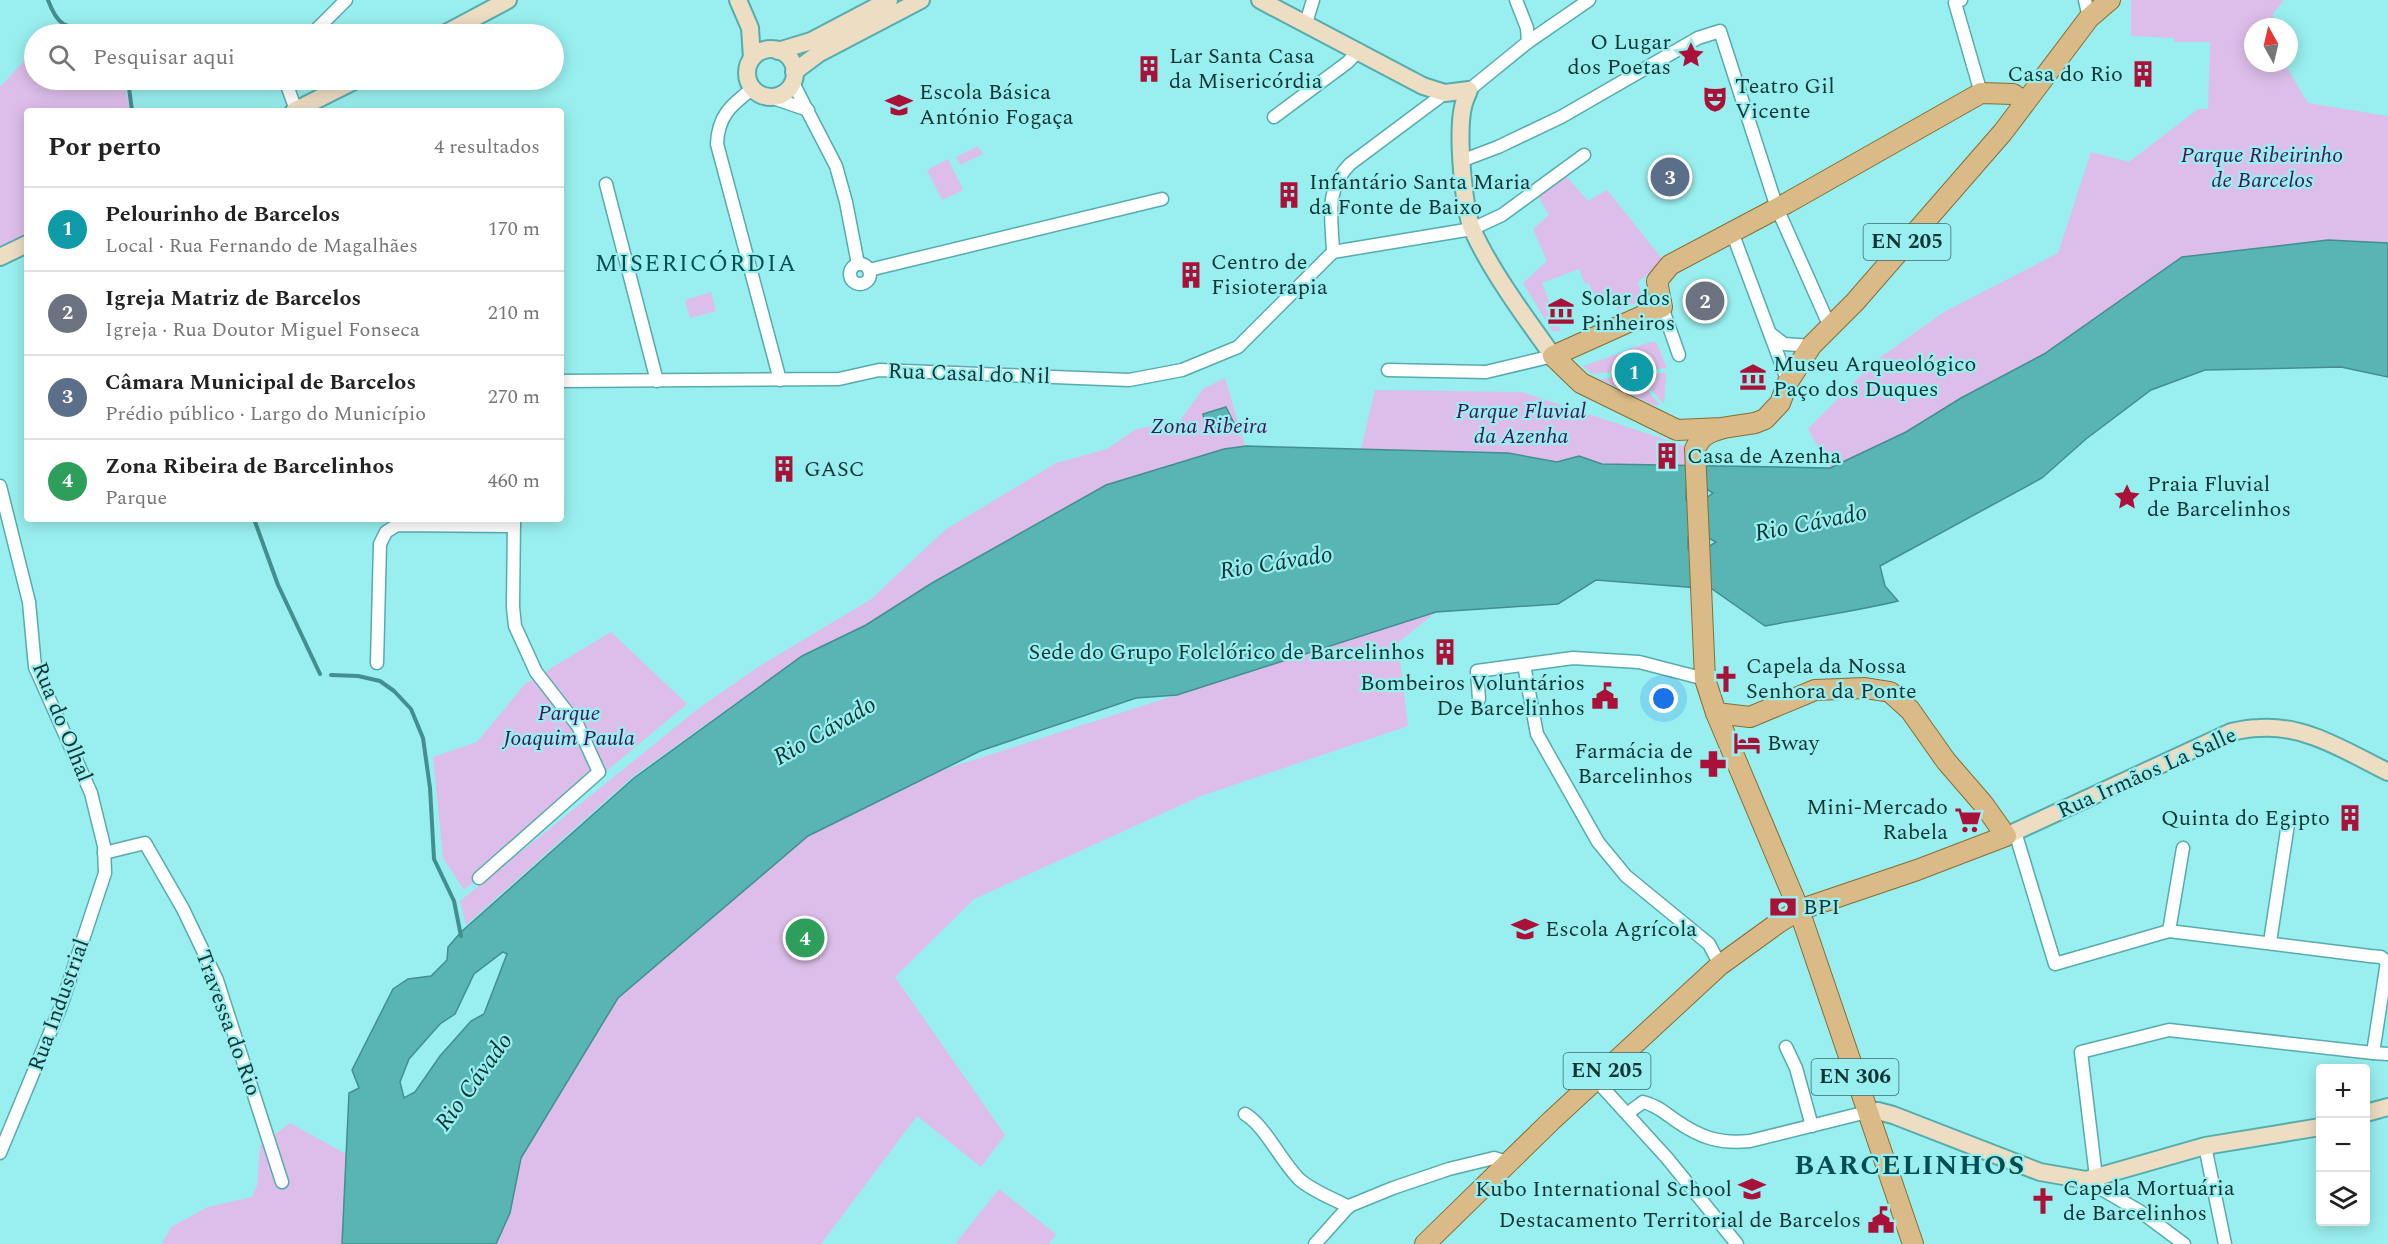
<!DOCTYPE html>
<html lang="pt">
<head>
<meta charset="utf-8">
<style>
  :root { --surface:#fff; --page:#f6f6f6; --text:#222; --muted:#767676; --line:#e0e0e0; --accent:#d93025 }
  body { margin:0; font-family:Spectral,serif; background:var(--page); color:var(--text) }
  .controls { position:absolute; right:18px; bottom:18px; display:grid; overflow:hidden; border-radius:6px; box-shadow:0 3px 15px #0003 }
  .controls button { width:54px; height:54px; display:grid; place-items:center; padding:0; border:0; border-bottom:2px solid var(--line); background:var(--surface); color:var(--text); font:30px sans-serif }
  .compass { position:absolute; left:2244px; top:18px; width:54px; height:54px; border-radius:50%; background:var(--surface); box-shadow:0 3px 15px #0003; rotate:352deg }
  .you { position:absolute; left:1664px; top:699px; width:21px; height:21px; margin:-15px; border:4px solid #fff; border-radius:50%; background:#1a73e8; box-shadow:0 0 0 9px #1a73e833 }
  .badge { display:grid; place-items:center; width:39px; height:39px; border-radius:50%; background:var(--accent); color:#fff; font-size:20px; font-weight:700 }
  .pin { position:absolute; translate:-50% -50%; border:3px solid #fff; box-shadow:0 2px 6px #0006 }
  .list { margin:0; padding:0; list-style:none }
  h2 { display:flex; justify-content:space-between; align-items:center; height:78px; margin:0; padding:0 24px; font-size:26px }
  h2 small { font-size:20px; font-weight:400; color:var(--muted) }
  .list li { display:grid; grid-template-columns:39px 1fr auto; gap:18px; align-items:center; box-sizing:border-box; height:84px; padding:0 24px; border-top:2px solid var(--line) }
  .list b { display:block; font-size:22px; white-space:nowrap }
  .list p { margin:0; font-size:20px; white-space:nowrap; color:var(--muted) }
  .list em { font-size:20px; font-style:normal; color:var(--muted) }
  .icon { flex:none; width:33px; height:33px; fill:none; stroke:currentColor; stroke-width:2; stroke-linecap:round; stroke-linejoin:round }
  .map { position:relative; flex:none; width:2388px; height:1244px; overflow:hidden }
  .search { position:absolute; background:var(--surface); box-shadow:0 3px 15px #0003; left:24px; top:24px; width:540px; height:66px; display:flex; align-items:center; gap:15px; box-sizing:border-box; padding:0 21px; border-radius:33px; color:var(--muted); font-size:22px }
  .panel { position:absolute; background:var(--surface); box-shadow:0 3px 15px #0003; left:24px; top:108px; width:540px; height:414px; border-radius:6px }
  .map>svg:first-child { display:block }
  .green { fill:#ddbeea }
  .water { fill:#59b4b4; stroke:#438e8e; stroke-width:1.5; fill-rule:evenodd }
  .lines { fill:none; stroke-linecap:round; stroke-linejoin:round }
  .stream { stroke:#438e8e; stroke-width:4 }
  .street-casing { stroke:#56acac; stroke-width:15 }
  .secondary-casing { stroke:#56acac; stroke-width:20 }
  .primary-casing { stroke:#846e36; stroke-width:22 }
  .street { stroke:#fff; stroke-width:12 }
  .secondary { stroke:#edddc3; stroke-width:16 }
  .primary { stroke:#dabb87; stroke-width:20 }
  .labels { text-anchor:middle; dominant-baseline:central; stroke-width:4.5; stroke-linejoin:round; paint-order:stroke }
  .shield { fill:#99efef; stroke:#396d6d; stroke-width:1.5 }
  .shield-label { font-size:21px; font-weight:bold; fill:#103535 }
  .poi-label { font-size:22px; fill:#103535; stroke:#99efef; text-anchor:start }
  .park-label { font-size:22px; font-style:italic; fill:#441555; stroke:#99efef }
  .street-label { font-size:22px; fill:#103535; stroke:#99efef }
  .neighbourhood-label { font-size:24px; letter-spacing:1.5px; fill:#004e4f; stroke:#99efef }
  .water-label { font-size:24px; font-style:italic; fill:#053333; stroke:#99efef }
  .district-label { font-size:28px; font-weight:bold; letter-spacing:1.5px; fill:#004e4f; stroke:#99efef }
</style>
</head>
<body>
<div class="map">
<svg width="2388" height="1244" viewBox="0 0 2388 1244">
  <rect width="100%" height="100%" fill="#99efef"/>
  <!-- green -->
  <g class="green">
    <path d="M2131,0H2284L2273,14L2272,27H2253V63H2284L2308,103L2388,116V243L2328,240L2182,257L2044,354L1961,398L1907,432L1830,468L1808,429L1875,361L1944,312L2058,253L2091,152L2129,162L2198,109H2208L2210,42H2174V38L2131,36Z"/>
    <path d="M57,26L78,32L100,34H49Z"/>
    <path d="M34,50V80H124L130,111H27V237L0,250V87Z"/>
    <path d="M978,146L983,154L960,165L956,157Z"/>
    <path d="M948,159L963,190L942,200L927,170Z"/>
    <path d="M1566,176L1588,201L1607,190L1664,261L1638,282L1643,300L1617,310L1615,299L1599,301L1597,293L1593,294L1589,283L1585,284L1579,269L1542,283L1561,332L1552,331L1523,283L1547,261L1533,229L1549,215L1538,196Z"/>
    <path d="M711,292L716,311L690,318L685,300Z"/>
    <path d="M1650,342H1656L1667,368L1645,370L1640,364L1633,362L1629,349Z"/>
    <path d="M1626,351L1629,363L1624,371L1592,374L1583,366Z"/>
    <path d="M1666,373L1664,404L1642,380L1645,374Z"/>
    <path d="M1624,376L1630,382H1640L1660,405H1653L1600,379Z"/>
    <path d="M1225,378L1245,446L1224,449L1106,485L932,583L866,625L802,656L632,777L466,925L460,901L699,708L758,667L870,600L945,530L1056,463L1107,449L1136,429L1179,422L1203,389Z"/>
    <path d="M1375,390L1522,392L1685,446L1690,466L1602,464L1579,456L1557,462L1508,453L1361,449Z"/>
    <path d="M1436,612L1398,643L1408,726L1201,796L974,899L895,977L1005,1135L981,1167L917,1116L821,1244H485L521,1158L618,998L789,819Z"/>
    <path d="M611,632L687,704L464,890L443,858L433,757L477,742L525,684Z"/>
    <path d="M290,1123L346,1154L342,1244H162L171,1227L208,1207L252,1197L257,1185L260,1146Z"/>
    <path d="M999,1189L1056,1234L1049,1244H955Z"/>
  </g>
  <!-- water -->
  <g class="water">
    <path d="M2328,240L2388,243V377L2341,367L2205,370L2151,390L2086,439L2042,478L1880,566L1885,586L1898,601C1854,612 1810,617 1765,626L1712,589L1596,580L1558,604L1436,612L1177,695L1136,698L980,751L808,836L618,998L521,1158L510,1213L496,1244H342L349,1093L359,1088L352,1070L393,989L408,979L431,976L447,960L448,947L461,932L634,778L802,656L866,625L932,583L1106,485L1224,449L1246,446L1508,453L1557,462L1579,456L1602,464L1830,468L1906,432L1961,398L2044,354L2182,257ZM1703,487L1713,493L1703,500H1686V488ZM1705,536L1716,542L1705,549H1688V537ZM503,952L507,954L484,1014L471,1021L440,1056L415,1092L404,1098L400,1082L409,1059L440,1024L455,1014L474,974Z"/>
    <path d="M1226,407L1234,423L1207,434L1203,414Z"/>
  </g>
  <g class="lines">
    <!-- stream -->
    <g class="stream">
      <path d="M48,0C65,46 81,14 107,34"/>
      <path d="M128,80L132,111"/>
      <path d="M254,519L278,585L320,674"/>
      <path d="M331,675L358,676L380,681L394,691L411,709L423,738L430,788L434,859L454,901L461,936"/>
    </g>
    <defs>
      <g id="street">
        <path d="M1516,0L1527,28L1528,42"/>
        <path d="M1961,0L1955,3L1981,93"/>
        <path d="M2085,0L2089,18"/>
        <path d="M1306,23L1313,0"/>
        <path d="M312,34L346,0"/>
        <path d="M285,80L296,110"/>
        <path d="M793,83L836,166L846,202L858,264"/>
        <path d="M752,89C731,105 718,116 717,144L780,380"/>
        <path d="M1469,90L1528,42L1589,0"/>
        <path d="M770,97L808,110"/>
        <path d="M1274,117L1348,62L1359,50"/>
        <path d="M1461,161L1498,147L1561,117L1698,38L1720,31L1777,208L1830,327"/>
        <path d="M606,184L657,381"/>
        <path d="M1732,232L1788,382"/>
        <path d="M1333,252L1472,229L1502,215L1584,155"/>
        <path d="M1333,252C1332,218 1324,190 1350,164L1445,93"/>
        <circle cx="860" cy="274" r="10"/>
        <path d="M869,270L1162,199"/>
        <path d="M1662,307L1679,355"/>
        <path d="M1771,334L1784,344L1811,346"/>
        <path d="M1388,370L1486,372L1553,356"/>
        <path d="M561,381L839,379L879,370L1129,380L1182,370L1238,347L1333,252"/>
        <path d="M0,486L29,602L35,667L91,793L104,846L105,873L61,1006L0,1153"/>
        <path d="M377,663L380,544L386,532L397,525L514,526"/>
        <path d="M1524,665L1537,734L1598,842L1626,876L1709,944L1720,965"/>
        <path d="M1479,699L1477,671L1573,658L1639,662L1705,679"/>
        <path d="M2015,832L2055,964L2169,931"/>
        <path d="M104,853L145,843L183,909L217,980L282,1182"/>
        <path d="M479,878L599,772L578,726L536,672L515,626L513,607L514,519"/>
        <path d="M2270,942L2288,824"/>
        <path d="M1786,1047L1796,1068L1812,1126"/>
        <path d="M2373,1053L2388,1054"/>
        <path d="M1596,1080L1667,1158L1737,1244"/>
        <path d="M1628,1113L1643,1102C1656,1105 1665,1113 1675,1120C1701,1138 1719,1144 1750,1141L1867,1112"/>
        <path d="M1245,1114C1265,1126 1281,1161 1299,1179C1312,1191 1334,1199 1349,1207"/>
        <path d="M2205,1146L2225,1244"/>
        <path d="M2096,1177L2081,1052L2169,1030L2373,1053L2387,962L2381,957L2370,956L2169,931L2183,848"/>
        <path d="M2086,1180L2141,1212L2184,1244"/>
        <path d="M1315,1244L1349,1206L1393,1188L1449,1169L1494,1158L1507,1162"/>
      </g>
      <g id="secondary">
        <path d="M738,0L750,28L752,58"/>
        <path d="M1260,0L1423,86L1445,93L1469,90C1467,96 1464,101 1463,107C1457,133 1463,207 1473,231C1491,271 1527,320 1553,356"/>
        <path d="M444,34L508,0"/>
        <circle cx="771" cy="73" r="24"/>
        <path d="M778,51L811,41L889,0"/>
        <path d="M794,72L818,54L921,0"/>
        <path d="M294,111L356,80"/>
        <path d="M0,257L27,244"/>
        <path d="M2006,836L2231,732C2240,730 2250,728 2259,728C2305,724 2349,753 2388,772"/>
        <path d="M1867,1112L1878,1111L1893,1115L2040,1172L2086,1180L2205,1146L2320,1127"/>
        <path d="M2366,1113L2388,1107"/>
      </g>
      <g id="primary">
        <path d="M2025,102L2013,94L1981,93L1787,203L1670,265L1657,281L1662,307L1553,356L1581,383L1677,430L1722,428L1755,423L1765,419L1780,403L1788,382L1811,346L1855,302L2003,132L2089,18L2110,0"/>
        <path d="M1721,429C1707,433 1701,436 1695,449L1705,679L1716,713L1799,910L1913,1244"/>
        <path d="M1425,1244L1551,1121L1720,965L1778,923L1799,910L1917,870L2006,836L1984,805L1946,761L1910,710L1890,692L1865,688L1815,690L1750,717L1716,713"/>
      </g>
    </defs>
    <!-- street casing -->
    <use href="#street" class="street-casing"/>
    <!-- secondary casing -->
    <use href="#secondary" class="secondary-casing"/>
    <!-- primary casing -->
    <use href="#primary" class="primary-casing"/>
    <!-- street -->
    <use href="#street" class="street"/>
    <!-- secondary -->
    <use href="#secondary" class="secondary"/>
    <!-- primary -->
    <use href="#primary" class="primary"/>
  </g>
  <!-- icons -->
  <defs>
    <symbol id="sight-bare" viewBox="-9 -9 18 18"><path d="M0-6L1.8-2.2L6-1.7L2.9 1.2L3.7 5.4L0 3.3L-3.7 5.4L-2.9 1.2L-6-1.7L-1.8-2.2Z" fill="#a91138" stroke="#99efef" stroke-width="2.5" paint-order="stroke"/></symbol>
    <symbol id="building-bare" viewBox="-9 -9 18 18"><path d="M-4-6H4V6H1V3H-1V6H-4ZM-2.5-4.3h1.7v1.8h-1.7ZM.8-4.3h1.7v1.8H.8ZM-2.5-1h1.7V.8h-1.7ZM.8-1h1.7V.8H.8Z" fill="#a91138" stroke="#99efef" stroke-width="2.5" paint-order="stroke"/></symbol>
    <symbol id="theatre-bare" viewBox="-9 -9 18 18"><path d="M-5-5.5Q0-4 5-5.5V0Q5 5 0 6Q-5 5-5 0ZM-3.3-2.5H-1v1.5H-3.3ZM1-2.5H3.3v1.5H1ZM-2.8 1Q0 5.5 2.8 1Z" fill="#a91138" stroke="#99efef" stroke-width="2.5" paint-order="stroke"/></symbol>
    <symbol id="school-bare" viewBox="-9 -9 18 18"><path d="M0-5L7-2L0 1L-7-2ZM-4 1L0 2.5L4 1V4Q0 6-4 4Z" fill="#a91138" stroke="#99efef" stroke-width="2.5" paint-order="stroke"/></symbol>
    <symbol id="museum-bare" viewBox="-9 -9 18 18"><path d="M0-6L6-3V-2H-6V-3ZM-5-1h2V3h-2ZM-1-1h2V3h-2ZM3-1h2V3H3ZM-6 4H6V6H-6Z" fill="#a91138" stroke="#99efef" stroke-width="2.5" paint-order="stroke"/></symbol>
    <symbol id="church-bare" viewBox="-9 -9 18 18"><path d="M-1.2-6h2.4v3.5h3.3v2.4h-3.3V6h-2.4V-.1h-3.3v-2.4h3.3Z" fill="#a91138" stroke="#99efef" stroke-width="2.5" paint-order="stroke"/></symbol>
    <symbol id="civic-bare" viewBox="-9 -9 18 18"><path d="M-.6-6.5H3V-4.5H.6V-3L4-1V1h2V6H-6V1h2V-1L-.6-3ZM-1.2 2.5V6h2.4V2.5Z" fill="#a91138" stroke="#99efef" stroke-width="2.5" paint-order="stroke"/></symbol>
    <symbol id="hotel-bare" viewBox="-9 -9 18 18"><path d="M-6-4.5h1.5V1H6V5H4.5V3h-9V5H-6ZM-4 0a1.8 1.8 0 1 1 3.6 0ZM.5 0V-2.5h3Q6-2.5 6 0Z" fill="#a91138" stroke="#99efef" stroke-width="2.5" paint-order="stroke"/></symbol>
    <symbol id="pharmacy-bare" viewBox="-9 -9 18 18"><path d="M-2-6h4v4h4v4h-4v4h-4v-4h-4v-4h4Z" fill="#a91138" stroke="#99efef" stroke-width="2.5" paint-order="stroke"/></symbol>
    <symbol id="supermarket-bare" viewBox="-9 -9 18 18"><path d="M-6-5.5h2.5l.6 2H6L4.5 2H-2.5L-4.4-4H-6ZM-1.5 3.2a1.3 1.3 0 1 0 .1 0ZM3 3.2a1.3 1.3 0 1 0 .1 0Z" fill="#a91138" stroke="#99efef" stroke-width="2.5" paint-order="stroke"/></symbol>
    <symbol id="bank-bare" viewBox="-9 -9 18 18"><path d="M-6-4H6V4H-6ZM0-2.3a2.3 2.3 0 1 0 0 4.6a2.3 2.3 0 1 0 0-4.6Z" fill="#a91138" stroke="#99efef" stroke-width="2.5" paint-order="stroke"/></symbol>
  </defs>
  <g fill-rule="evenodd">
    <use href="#sight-bare" x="1672" y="36" width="38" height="38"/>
    <use href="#building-bare" x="1130" y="50" width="38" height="38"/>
    <use href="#building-bare" x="2124" y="55" width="38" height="38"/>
    <use href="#theatre-bare" x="1696" y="80" width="38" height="38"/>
    <use href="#school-bare" x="880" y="86" width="38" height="38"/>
    <use href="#building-bare" x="1270" y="176" width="38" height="38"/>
    <use href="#building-bare" x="1172" y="256" width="38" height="38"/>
    <use href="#museum-bare" x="1542" y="292" width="38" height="38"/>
    <use href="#museum-bare" x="1734" y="358" width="38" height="38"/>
    <use href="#building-bare" x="1648" y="437" width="38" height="38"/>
    <use href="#building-bare" x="765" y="450" width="38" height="38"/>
    <use href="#sight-bare" x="2108" y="478" width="38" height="38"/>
    <use href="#building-bare" x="1426" y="633" width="38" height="38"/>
    <use href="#church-bare" x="1707" y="660" width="38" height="38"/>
    <use href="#civic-bare" x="1586" y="677" width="38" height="38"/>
    <use href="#hotel-bare" x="1728" y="724" width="38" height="38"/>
    <use href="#pharmacy-bare" x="1694" y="745" width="38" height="38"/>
    <use href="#building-bare" x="2331" y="799" width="38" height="38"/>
    <use href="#supermarket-bare" x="1949" y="801" width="38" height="38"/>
    <use href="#bank-bare" x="1764" y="888" width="38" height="38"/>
    <use href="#school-bare" x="1506" y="910" width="38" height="38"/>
    <use href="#school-bare" x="1733" y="1170" width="38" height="38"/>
    <use href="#church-bare" x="2024" y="1182" width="38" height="38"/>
    <use href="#civic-bare" x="1862" y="1201" width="38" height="38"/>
  </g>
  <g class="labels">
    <!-- shield labels -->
    <g class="shield">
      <rect x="1863.5" y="224" width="87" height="36" rx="4.5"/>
      <rect x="1563.5" y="1053" width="87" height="36" rx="4.5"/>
      <rect x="1811.5" y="1059" width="87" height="36" rx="4.5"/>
    </g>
    <g class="shield-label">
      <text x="1907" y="242">EN 205</text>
      <text x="1607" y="1071">EN 205</text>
      <text x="1855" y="1077">EN 306</text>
    </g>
    <!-- poi labels -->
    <g class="poi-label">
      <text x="1671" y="42" text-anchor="end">O Lugar<tspan x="1671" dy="25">dos Poetas</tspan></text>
      <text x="1169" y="56">Lar Santa Casa<tspan x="1169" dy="25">da Misericórdia</tspan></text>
      <text x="2123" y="74" text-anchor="end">Casa do Rio</text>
      <text x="1735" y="86">Teatro Gil<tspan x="1735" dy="25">Vicente</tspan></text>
      <text x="919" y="92">Escola Básica<tspan x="919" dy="25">António Fogaça</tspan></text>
      <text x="1309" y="182">Infantário Santa Maria<tspan x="1309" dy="25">da Fonte de Baixo</tspan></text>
      <text x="1211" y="262">Centro de<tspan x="1211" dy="25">Fisioterapia</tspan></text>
      <text x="1581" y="298">Solar dos<tspan x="1581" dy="25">Pinheiros</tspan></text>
      <text x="1773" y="364">Museu Arqueológico<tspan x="1773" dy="25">Paço dos Duques</tspan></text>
      <text x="1687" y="456">Casa de Azenha</text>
      <text x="804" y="469">GASC</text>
      <text x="2147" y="484">Praia Fluvial<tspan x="2147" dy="25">de Barcelinhos</tspan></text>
      <text x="1425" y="652" text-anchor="end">Sede do Grupo Folclórico de Barcelinhos</text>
      <text x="1746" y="666">Capela da Nossa<tspan x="1746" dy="25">Senhora da Ponte</tspan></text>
      <text x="1585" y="683" text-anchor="end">Bombeiros Voluntários<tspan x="1585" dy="25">De Barcelinhos</tspan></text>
      <text x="1767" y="743">Bway</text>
      <text x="1693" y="751" text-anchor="end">Farmácia de<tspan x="1693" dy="25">Barcelinhos</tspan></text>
      <text x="1948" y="807" text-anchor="end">Mini-Mercado<tspan x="1948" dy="25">Rabela</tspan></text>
      <text x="2330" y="818" text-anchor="end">Quinta do Egipto</text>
      <text x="1803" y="907">BPI</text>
      <text x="1545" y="929">Escola Agrícola</text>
      <text x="2063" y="1188">Capela Mortuária<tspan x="2063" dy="25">de Barcelinhos</tspan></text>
      <text x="1732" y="1189" text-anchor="end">Kubo International School</text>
      <text x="1861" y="1220" text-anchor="end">Destacamento Territorial de Barcelos</text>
    </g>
    <!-- park labels -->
    <g class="park-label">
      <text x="2262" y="155">Parque Ribeirinho<tspan x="2262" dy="25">de Barcelos</tspan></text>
      <text x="1521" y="411">Parque Fluvial<tspan x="1521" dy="25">da Azenha</tspan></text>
      <text x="1209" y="426">Zona Ribeira</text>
      <text x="569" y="713">Parque<tspan x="569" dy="25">Joaquim Paula</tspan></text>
    </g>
    <!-- street labels -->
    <g class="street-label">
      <text transform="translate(969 374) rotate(2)">Rua Casal do Nil</text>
      <text transform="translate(62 722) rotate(68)">Rua do Olhal</text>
      <text transform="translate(2147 773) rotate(-24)">Rua Irmãos La Salle</text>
      <text transform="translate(59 1005) rotate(-70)">Rua Industrial</text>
      <text transform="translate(228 1023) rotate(70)">Travessa do Rio</text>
    </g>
    <!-- neighbourhood labels -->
    <g class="neighbourhood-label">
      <text x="696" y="264">MISERICÓRDIA</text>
    </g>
    <!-- water labels -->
    <g class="water-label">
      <text transform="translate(1811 523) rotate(-11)">Rio Cávado</text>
      <text transform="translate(1276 563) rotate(-9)">Rio Cávado</text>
      <text transform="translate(825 731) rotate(-30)">Rio Cávado</text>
      <text transform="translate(474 1082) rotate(-54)">Rio Cávado</text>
    </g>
    <!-- district labels -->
    <g class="district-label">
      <text x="1910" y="1165">BARCELINHOS</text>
    </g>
  </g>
</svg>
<div class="controls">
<button>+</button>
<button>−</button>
<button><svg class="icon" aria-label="layers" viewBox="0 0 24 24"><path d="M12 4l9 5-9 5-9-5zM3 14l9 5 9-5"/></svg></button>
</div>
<svg class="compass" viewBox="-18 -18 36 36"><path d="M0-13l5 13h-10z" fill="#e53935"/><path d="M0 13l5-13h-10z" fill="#767676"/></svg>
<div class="you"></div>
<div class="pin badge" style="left:1634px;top:372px;background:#0f9aa8">1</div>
<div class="pin badge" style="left:1705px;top:301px;background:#6b7280">2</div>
<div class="pin badge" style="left:1670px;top:177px;background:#5c6f8a">3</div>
<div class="pin badge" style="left:805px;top:938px;background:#2e9e5b">4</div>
<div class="search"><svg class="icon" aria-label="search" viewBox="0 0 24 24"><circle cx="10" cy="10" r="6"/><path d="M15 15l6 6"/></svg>Pesquisar aqui</div>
<section class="panel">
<h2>Por perto<small>4 resultados</small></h2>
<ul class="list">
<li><span class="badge" style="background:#0f9aa8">1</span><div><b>Pelourinho de Barcelos</b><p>Local · Rua Fernando de Magalhães</p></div><em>170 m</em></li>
<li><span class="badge" style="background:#6b7280">2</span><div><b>Igreja Matriz de Barcelos</b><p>Igreja · Rua Doutor Miguel Fonseca</p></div><em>210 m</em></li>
<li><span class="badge" style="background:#5c6f8a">3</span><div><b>Câmara Municipal de Barcelos</b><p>Prédio público · Largo do Município</p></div><em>270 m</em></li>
<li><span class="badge" style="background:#2e9e5b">4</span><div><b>Zona Ribeira de Barcelinhos</b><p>Parque</p></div><em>460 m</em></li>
</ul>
</section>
</div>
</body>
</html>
